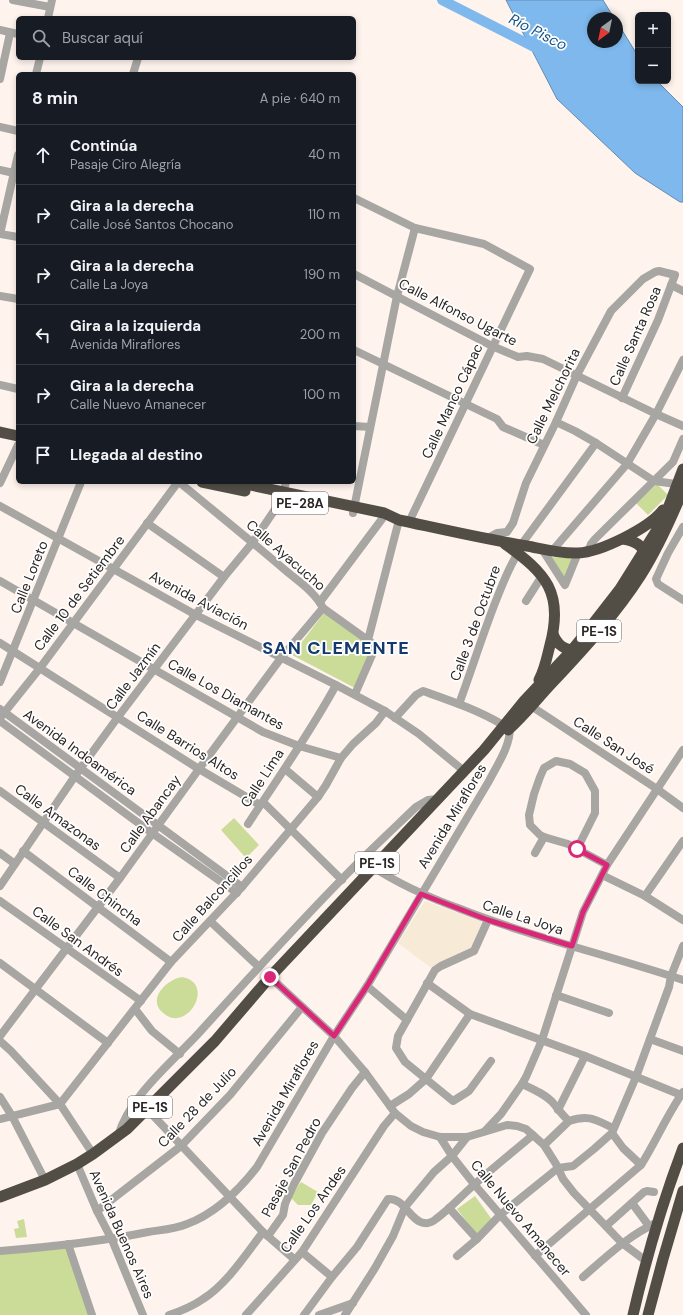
<!DOCTYPE html>
<html lang="es">
<head>
<meta charset="utf-8">
<style>
  :root { --surface:#171b24; --page:#20242c; --text:#f1f3f6; --muted:#9ea1a6; --line:#363941 }
  body { margin:0; font-family:"DM Sans",sans-serif; background:var(--page); color:var(--text) }
  .controls { position:absolute; right:12px; top:12px; display:grid; overflow:hidden; border-radius:6px; box-shadow:0 2px 6px #0003 }
  .controls button { width:36px; height:36px; display:grid; place-items:center; padding:0; border:0; border-bottom:1px solid var(--line); background:var(--surface); color:var(--text); font:20px sans-serif }
  .compass { position:absolute; left:587px; top:12px; width:36px; height:36px; border-radius:50%; background:var(--surface); box-shadow:0 2px 6px #0003; rotate:213deg }
  .stop { position:absolute; width:12px; height:12px; margin:-9px; border:3px solid #db2777; border-radius:50%; background:#fff }
  .stop.end { background:#db2777; border-color:#fff; box-shadow:0 1px 4px #0008 }
  .list { margin:0; padding:0; list-style:none }
  h2 { display:flex; justify-content:space-between; align-items:center; height:52px; margin:0; padding:0 16px; font-size:17px }
  h2 small { font-size:13px; font-weight:400; color:var(--muted) }
  .list li { display:grid; grid-template-columns:26px 1fr auto; gap:12px; align-items:center; box-sizing:border-box; height:60px; padding:0 16px; border-top:1px solid var(--line) }
  .list b { display:block; font-size:15px; white-space:nowrap }
  .list p { margin:0; font-size:13px; white-space:nowrap; color:var(--muted) }
  .list em { font-size:13px; font-style:normal; color:var(--muted) }
  .icon { flex:none; width:22px; height:22px; fill:none; stroke:currentColor; stroke-width:2; stroke-linecap:round; stroke-linejoin:round }
  .map { position:relative; flex:none; width:683px; height:1315px; overflow:hidden }
  .search { position:absolute; background:var(--surface); box-shadow:0 2px 6px #0003; left:16px; top:16px; width:340px; height:44px; display:flex; align-items:center; gap:10px; box-sizing:border-box; padding:0 14px; border-radius:6px; color:var(--muted); font-size:15px }
  .panel { position:absolute; background:var(--surface); box-shadow:0 2px 6px #0003; left:16px; top:72px; width:340px; height:412px; border-radius:6px }
  .map>svg:first-child { display:block }
  .medical { fill:#f7ead6 }
  .green { fill:#cadc98 }
  .water { fill:#7eb8ed; stroke:#658cb1 }
  .lines { fill:none; stroke-linecap:round; stroke-linejoin:round }
  .river { stroke:#7eb8ed; stroke-width:10 }
  .minor { stroke:#a8a6a2; stroke-width:8 }
  .highway { stroke:#524e45; stroke-width:11 }
  .route { stroke:#db2777; stroke-width:5 }
  .labels { text-anchor:middle; dominant-baseline:central; stroke-width:3.5; stroke-linejoin:round; paint-order:stroke }
  .shield { fill:#fff; stroke:#6b6766; stroke-width:1 }
  .shield-label { font-size:13px; font-weight:bold; fill:#2b2624 }
  .street-label { font-size:14px; fill:#2b2624; stroke:#fff }
  .water-label { font-size:15px; font-style:italic; fill:#165486; stroke:#fff }
  .district-label { font-size:18px; font-weight:bold; letter-spacing:1px; fill:#13396d; stroke:#fff }
</style>
</head>
<body>
<div class="map">
<svg width="683" height="1315" viewBox="0 0 683 1315">
  <rect width="100%" height="100%" fill="#fff3ed"/>
  <!-- medical -->
  <path class="medical" d="M425,901L485,923L473,953L430,967L398,943Z"/>
  <!-- green -->
  <g class="green">
    <path d="M657,484L668,495L648,515L636,503Z"/>
    <path d="M551,557L572,558L564,578Z"/>
    <path d="M324,613L373,647L355,688L292,655Z"/>
    <path d="M234,818L259,845L246,858L221,830Z"/>
    <path d="M182,977C217,983 186,1036 162,1012C147,998 168,979 182,977Z"/>
    <path d="M301,1182L318,1192L311,1205H298L291,1198V1195Z"/>
    <path d="M475,1196L493,1221L476,1234L457,1209Z"/>
    <path d="M24,1219L27,1237L16,1238L14,1229L19,1228L17,1221Z"/>
    <path d="M68,1246L92,1315H0V1253Z"/>
  </g>
  <!-- water -->
  <path class="water" d="M506,0H603L614,18H593V42H617V22L638,56V81H657L683,107V202H680L635,173L557,99Z"/>
  <g class="lines">
    <!-- river -->
    <path class="river" d="M442,0L540,50"/>
    <!-- minor -->
    <g class="minor">
      <path d="M13,0L50,7"/>
      <path d="M48,18L52,0"/>
      <path d="M0,30L18,34"/>
      <path d="M36,74L40,58"/>
      <path d="M133,74L138,58"/>
      <path d="M0,79L10,33"/>
      <path d="M0,127L18,131"/>
      <path d="M0,170L18,174"/>
      <path d="M354,198L415,228L484,244L530,269L409,522"/>
      <path d="M0,234L18,155"/>
      <path d="M0,234L18,237"/>
      <path d="M354,274L492,346L518,357L527,356L543,359L656,414L683,426"/>
      <path d="M671,285L683,291"/>
      <path d="M0,296L18,299"/>
      <path d="M354,350L497,419L503,427L544,445"/>
      <path d="M0,385L18,389"/>
      <path d="M556,422L575,431L596,443L654,481L676,484"/>
      <path d="M354,426L370,427"/>
      <path d="M179,482C214,511 250,540 285,570C298,581 315,592 323,608L376,646L355,694"/>
      <path d="M0,483L18,445"/>
      <path d="M0,506L196,615L336,685L385,711L419,734L464,771"/>
      <path d="M353,513L397,296L415,228"/>
      <path d="M147,523L224,577"/>
      <path d="M683,527L668,553L656,579L658,584L683,600"/>
      <path d="M486,539L497,533L507,532L513,523L526,483L556,422L577,375L611,311L643,279L655,272L659,271L675,275L658,320L622,398"/>
      <path d="M521,545L596,443"/>
      <path d="M542,549L565,585L578,553"/>
      <path d="M552,551L627,464L656,414L683,360"/>
      <path d="M588,552L591,544L595,539L673,462L683,439"/>
      <path d="M0,581L263,732L299,746L341,758"/>
      <path d="M526,601L542,576"/>
      <path d="M320,602L382,519"/>
      <path d="M368,640L399,520"/>
      <path d="M0,643L199,769L260,805"/>
      <path d="M0,682L81,482"/>
      <path d="M459,704C472,669 483,633 497,598C503,583 509,567 518,553"/>
      <path d="M531,706L657,789L683,808"/>
      <path d="M0,709L242,887"/>
      <path d="M0,718L40,668L178,482"/>
      <path d="M395,718L416,695L423,691C451,701 478,710 503,725"/>
      <path d="M0,721L152,833L237,893"/>
      <path d="M285,769L318,797"/>
      <path d="M0,791L120,878"/>
      <path d="M263,802L342,880"/>
      <path d="M248,824C278,778 310,733 336,685"/>
      <path d="M577,849L595,813V791L585,773L570,764L556,761L544,768L540,777L534,794L529,815L530,825L540,835L544,837L568,844L607,865"/>
      <path d="M23,851L171,962"/>
      <path d="M0,853L15,864"/>
      <path d="M535,853L544,837"/>
      <path d="M373,867C400,885 428,897 458,908C531,937 608,955 683,980"/>
      <path d="M602,875L645,896L683,920"/>
      <path d="M0,886L75,776L118,717L224,577L253,542L282,499L286,482"/>
      <path d="M645,896L683,841"/>
      <path d="M0,901L141,1001"/>
      <path d="M488,920L474,951L441,966L435,970L398,1036L396,1048L405,1062L453,1101L469,1091L491,1061"/>
      <path d="M210,921L259,967"/>
      <path d="M0,963L108,1043"/>
      <path d="M270,977L334,1036L365,1072L395,1113L411,1126L423,1132L440,1137H467L507,1125L517,1126L526,1129L544,1145L556,1164L563,1179L574,1193L622,1243L646,1261"/>
      <path d="M427,983L470,1014L585,1056L681,1095"/>
      <path d="M367,986L407,1020"/>
      <path d="M556,995L609,1013"/>
      <path d="M135,1009L152,1031L180,1054"/>
      <path d="M0,1036L120,878L199,769L281,658L323,608"/>
      <path d="M650,1039L683,1051"/>
      <path d="M0,1041L11,1051L60,1104L93,1154"/>
      <path d="M522,1084C533,1089 547,1095 554,1104C559,1110 563,1116 569,1121C589,1114 596,1120 613,1128"/>
      <path d="M0,1097L12,1116L45,1180"/>
      <path d="M390,1106L409,1094L426,1079L470,1014"/>
      <path d="M147,1109L263,1232L294,1259"/>
      <path d="M558,1110L585,1056"/>
      <path d="M0,1119L60,1104L171,962L242,887L318,797L326,785L341,758L353,744L376,723L385,711"/>
      <path d="M485,1131L501,1114L522,1084L526,1077L542,1040L583,912L607,865L683,750"/>
      <path d="M118,1136C129,1097 171,1063 198,1034C245,982 293,929 342,879C366,854 391,831 416,807L428,800L438,799"/>
      <path d="M467,1137L452,1156L474,1184L586,1315"/>
      <path d="M544,1145L569,1121"/>
      <path d="M77,1164L97,1211L112,1240L143,1315"/>
      <path d="M641,1165C656,1141 667,1115 683,1092"/>
      <path d="M632,1203L649,1226"/>
      <path d="M449,1208L477,1239L500,1215L558,1168L573,1166L594,1149L612,1133L636,1077L669,987L671,976L683,946"/>
      <path d="M97,1211L181,1146L230,1095L302,1007"/>
      <path d="M606,1226L644,1192L647,1191L654,1192"/>
      <path d="M268,1236L283,1215L285,1204L293,1186L322,1133L352,1088L365,1072"/>
      <path d="M68,1244L92,1315"/>
      <path d="M0,1251C50,1247 99,1242 148,1232C160,1230 175,1229 187,1224C214,1214 239,1190 257,1167L334,1036L367,986L489,781C497,765 510,747 510,728"/>
      <path d="M302,1252L332,1277"/>
      <path d="M457,1256L477,1239"/>
      <path d="M535,1256L641,1165L623,1148L612,1133"/>
      <path d="M583,1277C607,1256 629,1235 658,1222"/>
      <path d="M169,1315C181,1311 193,1306 203,1299C227,1284 246,1254 263,1232"/>
      <path d="M246,1315L302,1252L384,1126L395,1113"/>
      <path d="M304,1315L332,1277L357,1247L388,1199C404,1197 411,1223 425,1223C428,1224 434,1221 436,1219C450,1209 462,1195 475,1184C494,1167 514,1151 533,1135"/>
      <path d="M319,1315L353,1303"/>
      <path d="M345,1315L375,1268L393,1236L405,1207L434,1172L452,1156L440,1137"/>
    </g>
    <!-- highway -->
    <g class="highway">
      <path d="M0,432L18,436"/>
      <path d="M202,482L245,491"/>
      <path d="M236,482L384,513L399,520C441,529 484,539 527,546C543,549 561,554 578,553C601,552 649,528 663,510"/>
      <path d="M623,539C636,541 642,545 647,557"/>
      <path d="M505,544C546,573 564,593 550,645C547,657 545,669 539,680"/>
      <path d="M553,634C557,645 566,651 577,650"/>
      <path d="M508,730C524,716 537,699 552,683C584,649 616,614 641,575C658,548 671,519 683,490"/>
      <path d="M0,1197L45,1180L77,1164L93,1154L127,1129L215,1041L270,977L484,750L524,701L572,650L585,634L620,589L655,533L667,511L683,469"/>
      <path d="M633,1315C646,1259 662,1203 683,1148"/>
      <path d="M648,1315L663,1259L683,1191"/>
    </g>
  </g>
  <g class="lines">
    <!-- route -->
    <path class="route" d="M270,977L334,1036L367,986L421,894L488,920L572,946L583,912L607,865L577,849"/>
  </g>
  <g class="labels">
    <!-- shield labels -->
    <g class="shield">
      <rect x="272" y="492" width="56" height="22" rx="3"/>
      <rect x="577" y="620" width="44" height="22" rx="3"/>
      <rect x="355" y="852" width="44" height="22" rx="3"/>
      <rect x="128" y="1096" width="44" height="22" rx="3"/>
    </g>
    <g class="shield-label">
      <text x="300" y="503">PE-28A</text>
      <text x="599" y="631">PE-1S</text>
      <text x="377" y="863">PE-1S</text>
      <text x="150" y="1107">PE-1S</text>
    </g>
    <!-- street labels -->
    <g class="street-label">
      <text transform="translate(458 312) rotate(27)">Calle Alfonso Ugarte</text>
      <text transform="translate(635 336) rotate(-66)">Calle Santa Rosa</text>
      <text transform="translate(553 396) rotate(-64)">Calle Melchorita</text>
      <text transform="translate(452 401) rotate(-65)">Calle Manco Cápac</text>
      <text transform="translate(286 555) rotate(41)">Calle Ayacucho</text>
      <text transform="translate(29 577) rotate(-68)">Calle Loreto</text>
      <text transform="translate(79 593) rotate(-53)">Calle 10 de Setiembre</text>
      <text transform="translate(199 600) rotate(28)">Avenida Aviación</text>
      <text transform="translate(475 623) rotate(-70)">Calle 3 de Octubre</text>
      <text transform="translate(133 676) rotate(-53)">Calle Jazmín</text>
      <text transform="translate(226 694) rotate(29)">Calle Los Diamantes</text>
      <text transform="translate(188 745) rotate(32)">Calle Barrios Altos</text>
      <text transform="translate(614 745) rotate(33)">Calle San José</text>
      <text transform="translate(80 752) rotate(36)">Avenida Indoamérica</text>
      <text transform="translate(262 778) rotate(-57)">Calle Lima</text>
      <text transform="translate(150 814) rotate(-54)">Calle Abancay</text>
      <text transform="translate(452 816) rotate(-59)">Avenida Miraflores</text>
      <text transform="translate(58 817) rotate(36)">Calle Amazonas</text>
      <text transform="translate(105 896) rotate(37)">Calle Chincha</text>
      <text transform="translate(212 898) rotate(-48)">Calle Balconcillos</text>
      <text transform="translate(523 917) rotate(18)">Calle La Joya</text>
      <text transform="translate(78 941) rotate(36)">Calle San Andrés</text>
      <text transform="translate(285 1093) rotate(-60)">Avenida Miraflores</text>
      <text transform="translate(197 1107) rotate(-46)">Calle 28 de Julio</text>
      <text transform="translate(291 1167) rotate(-62)">Pasaje San Pedro</text>
      <text transform="translate(313 1209) rotate(-55)">Calle Los Andes</text>
      <text transform="translate(521 1218) rotate(50)">Calle Nuevo Amanecer</text>
      <text transform="translate(122 1234) rotate(66)">Avenida Buenos Aires</text>
    </g>
    <!-- water labels -->
    <g class="water-label">
      <text transform="translate(538 32) rotate(27)">Río Pisco</text>
    </g>
    <!-- district labels -->
    <g class="district-label">
      <text x="336" y="648">SAN CLEMENTE</text>
    </g>
  </g>
</svg>
<div class="controls">
<button>+</button>
<button>−</button>
</div>
<svg class="compass" viewBox="-18 -18 36 36"><path d="M0-13l5 13h-10z" fill="#e53935"/><path d="M0 13l5-13h-10z" fill="#9ea1a6"/></svg>
<div class="stop" style="left:577px;top:849px"></div>
<div class="stop end" style="left:270px;top:977px"></div>
<div class="search"><svg class="icon" aria-label="search" viewBox="0 0 24 24"><circle cx="10" cy="10" r="6"/><path d="M15 15l6 6"/></svg>Buscar aquí</div>
<section class="panel">
<h2>8 min<small>A pie · 640 m</small></h2>
<ul class="list">
<li><svg class="icon" aria-label="ahead" viewBox="0 0 24 24"><path d="M12 20V5M6 11l6-6 6 6"/></svg><div><b>Continúa</b><p>Pasaje Ciro Alegría</p></div><em>40 m</em></li>
<li><svg class="icon" aria-label="right" viewBox="0 0 24 24"><path d="M7 20v-9h11M14 6l5 5-5 5"/></svg><div><b>Gira a la derecha</b><p>Calle José Santos Chocano</p></div><em>110 m</em></li>
<li><svg class="icon" aria-label="right" viewBox="0 0 24 24"><path d="M7 20v-9h11M14 6l5 5-5 5"/></svg><div><b>Gira a la derecha</b><p>Calle La Joya</p></div><em>190 m</em></li>
<li><svg class="icon" aria-label="left" viewBox="0 0 24 24"><path d="M17 20v-9H6M10 6l-5 5 5 5"/></svg><div><b>Gira a la izquierda</b><p>Avenida Miraflores</p></div><em>200 m</em></li>
<li><svg class="icon" aria-label="right" viewBox="0 0 24 24"><path d="M7 20v-9h11M14 6l5 5-5 5"/></svg><div><b>Gira a la derecha</b><p>Calle Nuevo Amanecer</p></div><em>100 m</em></li>
<li><svg class="icon" aria-label="arrive" viewBox="0 0 24 24"><path d="M6 21V4h12l-3 4 3 4H6"/></svg><div><b>Llegada al destino</b></div></li>
</ul>
</section>
</div>
</body>
</html>
